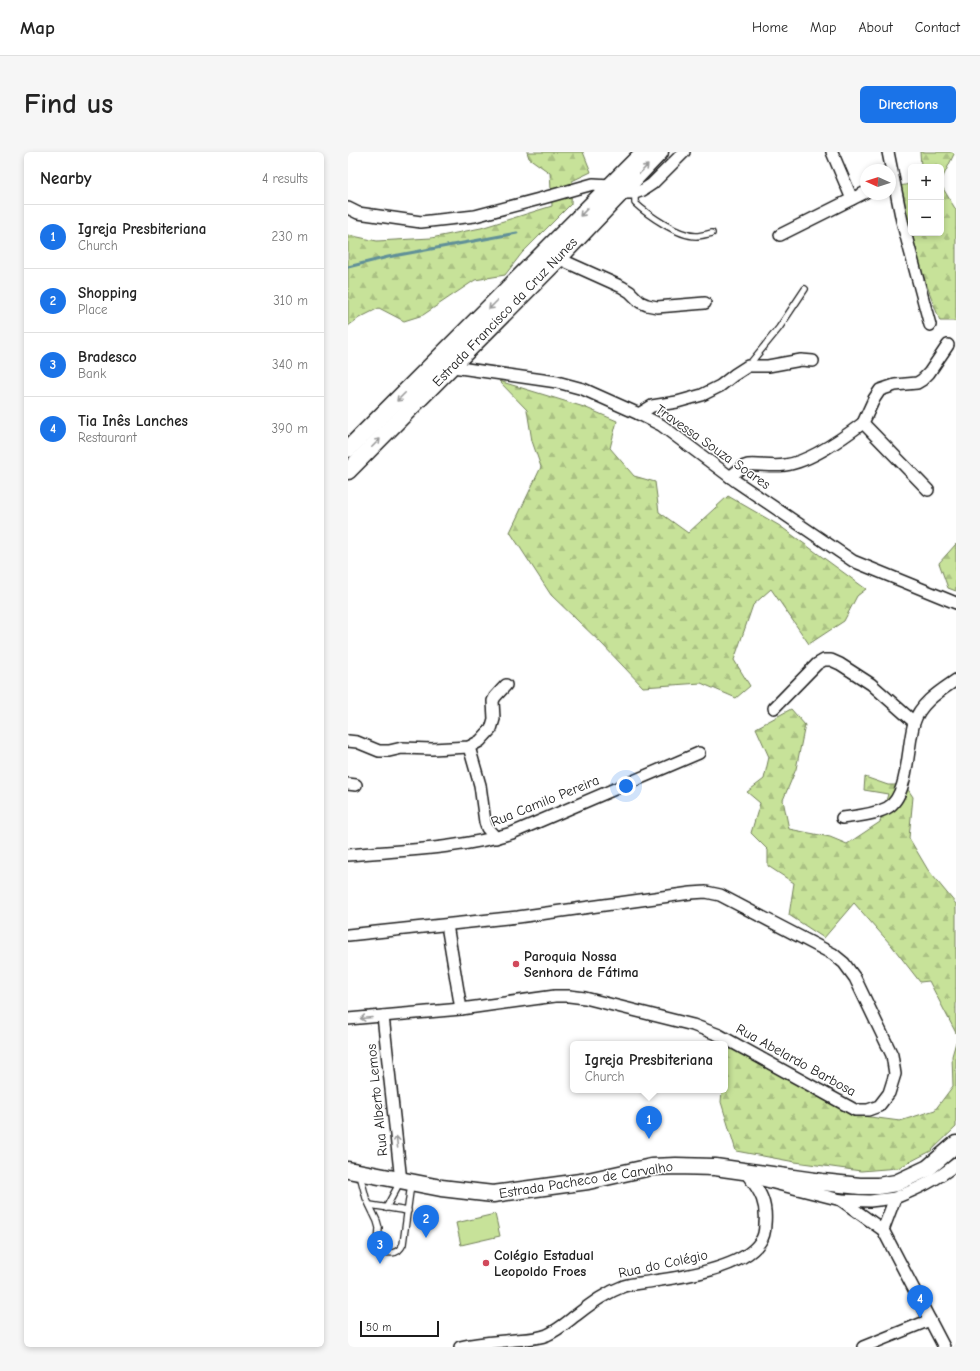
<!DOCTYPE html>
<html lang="en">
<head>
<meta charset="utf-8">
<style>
  :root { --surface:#fff; --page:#f6f6f6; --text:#222; --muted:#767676; --line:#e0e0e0; --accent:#1a73e8 }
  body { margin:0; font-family:"Comic Neue",sans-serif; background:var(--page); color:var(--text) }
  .controls { position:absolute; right:12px; top:12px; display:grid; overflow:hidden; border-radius:6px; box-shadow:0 2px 6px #0003 }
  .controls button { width:36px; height:36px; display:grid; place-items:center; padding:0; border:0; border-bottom:1px solid var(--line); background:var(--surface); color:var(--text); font:20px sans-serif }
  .compass { position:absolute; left:512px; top:12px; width:36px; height:36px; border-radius:50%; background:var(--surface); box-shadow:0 2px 6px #0003; rotate:273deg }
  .scale { position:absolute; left:12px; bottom:10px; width:79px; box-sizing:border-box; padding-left:4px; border:2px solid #1c1c1c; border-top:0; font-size:11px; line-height:14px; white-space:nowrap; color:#1c1c1c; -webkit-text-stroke:3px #fff; paint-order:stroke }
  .you { position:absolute; left:278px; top:634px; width:14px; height:14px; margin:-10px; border:3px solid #fff; border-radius:50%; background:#1a73e8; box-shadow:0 0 0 6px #1a73e833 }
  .badge { display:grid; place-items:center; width:26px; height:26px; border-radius:50%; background:var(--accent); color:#fff; font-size:13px; font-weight:700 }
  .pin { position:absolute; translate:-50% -33px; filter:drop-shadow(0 1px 2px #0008) }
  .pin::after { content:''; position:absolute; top:21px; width:14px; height:12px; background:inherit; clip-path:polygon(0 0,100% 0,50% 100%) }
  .popup { position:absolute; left:222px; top:889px; width:158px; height:52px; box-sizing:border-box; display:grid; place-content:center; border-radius:6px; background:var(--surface); filter:drop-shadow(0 1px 3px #0005); font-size:13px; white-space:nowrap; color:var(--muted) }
  .popup b { font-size:15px; color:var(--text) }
  .popup::after { content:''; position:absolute; left:50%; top:100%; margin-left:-8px; border:8px solid transparent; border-top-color:var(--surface) }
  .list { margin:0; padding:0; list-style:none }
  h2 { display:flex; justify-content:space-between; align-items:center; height:52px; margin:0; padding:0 16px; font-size:17px }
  h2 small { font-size:13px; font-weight:400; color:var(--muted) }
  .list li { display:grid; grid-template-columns:26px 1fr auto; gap:12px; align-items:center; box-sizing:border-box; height:64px; padding:0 16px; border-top:1px solid var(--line) }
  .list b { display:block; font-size:15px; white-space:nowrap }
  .list p { margin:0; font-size:13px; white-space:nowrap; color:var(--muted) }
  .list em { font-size:13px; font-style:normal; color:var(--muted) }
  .map { position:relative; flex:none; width:608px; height:1195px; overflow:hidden; border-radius:6px }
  header { display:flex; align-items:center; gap:24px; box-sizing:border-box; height:56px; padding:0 20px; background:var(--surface); border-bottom:1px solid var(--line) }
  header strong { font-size:19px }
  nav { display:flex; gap:22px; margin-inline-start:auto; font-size:14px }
  .intro { display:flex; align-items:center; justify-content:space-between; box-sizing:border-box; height:96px; padding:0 24px }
  h1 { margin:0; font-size:28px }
  .button { padding:10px 18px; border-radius:6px; background:var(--accent); color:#fff; font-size:14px; font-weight:700 }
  main { display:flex; gap:24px; padding:0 24px }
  aside { flex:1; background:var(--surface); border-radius:6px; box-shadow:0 2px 6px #0003 }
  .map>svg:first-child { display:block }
  .green { fill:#c7e299; stroke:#727f5a }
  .forest { fill:url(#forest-firs); stroke:#727f5a }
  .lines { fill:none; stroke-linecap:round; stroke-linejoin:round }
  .stream { stroke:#609098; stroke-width:3 }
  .lane-casing { stroke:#1c1c1c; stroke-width:8 }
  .street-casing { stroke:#1c1c1c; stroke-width:14 }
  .secondary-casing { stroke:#1c1c1c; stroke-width:19 }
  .lane { stroke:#fff; stroke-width:5.5 }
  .street { stroke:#fff; stroke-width:11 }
  .secondary { stroke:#fff; stroke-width:16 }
  .oneway { stroke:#999 }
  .poi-dot { fill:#d1495b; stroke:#fff; stroke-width:1.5 }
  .labels { text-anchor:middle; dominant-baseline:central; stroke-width:3; stroke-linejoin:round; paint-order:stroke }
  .street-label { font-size:14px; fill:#1c1c1c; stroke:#fff }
  .poi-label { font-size:14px; font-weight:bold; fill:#1c1c1c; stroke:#fff; text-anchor:start }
</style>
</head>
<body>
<header>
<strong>Map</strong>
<nav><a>Home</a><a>Map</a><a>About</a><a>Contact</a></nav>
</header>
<div class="intro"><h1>Find us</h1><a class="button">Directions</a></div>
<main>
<aside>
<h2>Nearby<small>4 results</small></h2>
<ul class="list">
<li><span class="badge">1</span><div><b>Igreja Presbiteriana</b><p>Church</p></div><em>230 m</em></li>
<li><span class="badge">2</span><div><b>Shopping</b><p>Place</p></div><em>310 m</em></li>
<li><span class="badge">3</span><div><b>Bradesco</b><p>Bank</p></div><em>340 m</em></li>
<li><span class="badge">4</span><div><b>Tia Inês Lanches</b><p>Restaurant</p></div><em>390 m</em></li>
</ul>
</aside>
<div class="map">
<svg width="608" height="1195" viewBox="0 0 608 1195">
  <defs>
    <pattern id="forest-firs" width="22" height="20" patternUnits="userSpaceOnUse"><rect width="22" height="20" fill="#c7e299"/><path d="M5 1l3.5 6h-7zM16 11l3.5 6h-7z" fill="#aac183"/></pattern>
  </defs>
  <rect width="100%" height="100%" fill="#fff"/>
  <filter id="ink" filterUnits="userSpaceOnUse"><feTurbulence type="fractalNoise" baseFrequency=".025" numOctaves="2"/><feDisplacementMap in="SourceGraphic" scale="8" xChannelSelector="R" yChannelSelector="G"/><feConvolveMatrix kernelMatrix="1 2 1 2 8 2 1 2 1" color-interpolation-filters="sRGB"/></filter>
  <g filter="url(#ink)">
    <!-- green -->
    <path class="green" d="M147,1062L152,1084L113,1093L108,1071Z"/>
    <!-- forest -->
    <g class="forest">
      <path d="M179,0H235L243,20L224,29L223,52L174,101L157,123L127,128L75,163L56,169L31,156L11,166L0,174V83L29,89L83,86L133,76L204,54L202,21L181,6Z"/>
      <path d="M572,0H607L593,29V15H573Z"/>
      <path d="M563,32V81H593V33L608,58V169H592L565,96L551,34Z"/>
      <path d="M151,229L236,255L269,269L262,296L286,324L307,330L311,360L340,381L380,344L432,374L518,437L509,444L496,469L461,492L423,437L405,453L386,508L402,534L388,546L353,531L295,535L254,492L203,443L162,380L193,315L184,289L179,258Z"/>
      <path d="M608,392V439L600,436L591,411Z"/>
      <path d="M443,557L457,573L448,617L435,648L441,677L482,685L499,692L532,670L540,642L516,638L517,625L540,633H557L565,645L561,686L580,718L608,752V881L581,829L572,830L544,794L506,751L476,786L441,763L446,731L420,714V698L403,681L412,651L399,640L416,627L421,605L408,576Z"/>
      <path d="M608,890V975L583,999L550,1016L513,1019L447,1010L388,999L373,950L374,938H377V899L379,892L514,964L552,969L587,958L605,934L604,904Z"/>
    </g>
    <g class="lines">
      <!-- stream -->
      <path class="stream" d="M0,115L40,105L169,81"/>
      <defs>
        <g id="lane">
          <path d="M287,41V51C300,63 330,84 348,84C353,84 359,82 364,81"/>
          <path d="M400,214L431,176L457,137"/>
          <path d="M12,1023L18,1046L29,1069L31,1076L30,1093L31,1096C40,1103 50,1103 55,1092L63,1032"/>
          <path d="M22,1053L60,1059"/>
          <path d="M38,1056L52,1030"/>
        </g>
        <g id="street">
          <path d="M484,0L504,47"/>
          <path d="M540,0L554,69L582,173"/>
          <path d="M0,56L10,61L73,70L127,64L195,46L245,32L263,33L273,40L279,41H287L295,38L304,32L336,0"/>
          <path d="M432,83L518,40"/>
          <path d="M205,104L274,135L282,140L292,150L299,153L309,155L357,151"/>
          <path d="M98,214L209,230L235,237L291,262L313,273L389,330L505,409L608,451"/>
          <path d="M291,262L304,254L329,250L354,243L372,234L386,223L400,214H420L453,208L465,209"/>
          <path d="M382,325L394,315L400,313C412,312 425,315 437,313C462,310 495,286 515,271"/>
          <path d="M580,338L515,271L526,247L532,238L547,233L569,231L574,228L581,221L600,193"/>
          <path d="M426,556L469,512L476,508H483L492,512L523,532L566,570"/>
          <path d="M0,589L9,590L31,599H41L54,596L84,597L121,595L132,589L143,577L146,567L145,549L147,545L158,533"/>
          <path d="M121,595L132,633L137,670L139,676L148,686"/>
          <path d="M0,632L8,633"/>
          <path d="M494,666C509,664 525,663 539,656C561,645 559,593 566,571C572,551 592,539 608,528"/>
          <path d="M0,703C55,698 111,697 164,681L351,601"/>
          <path d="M99,773L113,857"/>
          <path d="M0,783L170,765L343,741L358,740L372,743L485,802L496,811L507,826L544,903L547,922L541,941L531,954L520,958H507L371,883L345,873L237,846L221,844H207L113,857L0,867"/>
          <path d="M35,864L53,1029"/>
          <path d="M414,1028L493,1048L535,1078L596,1195"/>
          <path d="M493,1048L522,1049L547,1046"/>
          <path d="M535,1078L547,1046C569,1037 589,1028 608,1012"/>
          <path d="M112,1195C130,1191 148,1190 167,1188C178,1187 189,1187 199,1183C210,1178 218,1171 227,1164C243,1152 257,1141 276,1134C286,1131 296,1131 306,1129C335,1125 395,1116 412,1090C416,1085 417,1078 417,1072C419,1052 413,1040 401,1025"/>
          <path d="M515,1195L582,1168"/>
        </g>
        <g id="secondary">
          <path d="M0,297L296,0"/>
          <path d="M0,319L210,107L312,0"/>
          <path d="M0,1018L93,1036L145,1042L240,1029L303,1015L328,1014L367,1015L474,1030L512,1034H530L548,1031L580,1016L608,992"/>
        </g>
      </defs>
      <!-- lane casing -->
      <use href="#lane" class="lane-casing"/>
      <!-- street casing -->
      <use href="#street" class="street-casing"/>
      <!-- secondary casing -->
      <use href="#secondary" class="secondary-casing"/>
      <!-- lane -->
      <use href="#lane" class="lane"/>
      <!-- street -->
      <use href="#street" class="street"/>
      <!-- secondary -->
      <use href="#secondary" class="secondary"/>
    </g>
    <!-- one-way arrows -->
    <defs><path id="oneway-shaft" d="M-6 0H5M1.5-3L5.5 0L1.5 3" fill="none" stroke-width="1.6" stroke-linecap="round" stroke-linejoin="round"/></defs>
    <g class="oneway">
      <use href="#oneway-shaft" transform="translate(296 17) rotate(-46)"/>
      <use href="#oneway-shaft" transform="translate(236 60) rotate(134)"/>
      <use href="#oneway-shaft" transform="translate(145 153) rotate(135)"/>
      <use href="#oneway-shaft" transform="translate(53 245) rotate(135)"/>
      <use href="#oneway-shaft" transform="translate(28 291) rotate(-45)"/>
      <use href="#oneway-shaft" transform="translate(18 866) rotate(175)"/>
      <use href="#oneway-shaft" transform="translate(49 990) rotate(-96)"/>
    </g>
  </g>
  <!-- markers -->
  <g class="poi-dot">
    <circle cx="168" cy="812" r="4"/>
    <circle cx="138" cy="1111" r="4"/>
  </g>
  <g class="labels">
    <!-- street labels -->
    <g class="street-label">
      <text transform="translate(157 160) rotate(-46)">Estrada Francisco da Cruz Nunes</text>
      <text transform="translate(365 295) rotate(35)">Travessa Souza Soares</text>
      <text transform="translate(197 649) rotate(-22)">Rua Camilo Pereira</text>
      <text transform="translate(448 908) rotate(29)">Rua Abelardo Barbosa</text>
      <text transform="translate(29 948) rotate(-96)">Rua Alberto Lemos</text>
      <text transform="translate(238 1028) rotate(-9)">Estrada Pacheco de Carvalho</text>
      <text transform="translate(315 1112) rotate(-12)">Rua do Colégio</text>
    </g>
    <!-- poi labels -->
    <g class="poi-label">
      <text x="176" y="804">Paroquia Nossa<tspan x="176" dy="16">Senhora de Fátima</tspan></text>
      <text x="146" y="1103">Colégio Estadual<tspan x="146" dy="16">Leopoldo Froes</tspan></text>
    </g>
  </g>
</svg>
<div class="controls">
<button>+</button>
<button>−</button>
</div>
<svg class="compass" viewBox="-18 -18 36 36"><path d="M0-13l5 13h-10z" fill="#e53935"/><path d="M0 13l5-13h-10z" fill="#767676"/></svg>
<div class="scale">50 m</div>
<div class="you"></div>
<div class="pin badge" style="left:301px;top:987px">1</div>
<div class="popup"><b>Igreja Presbiteriana</b>Church</div>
<div class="pin badge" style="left:78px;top:1086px">2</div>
<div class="pin badge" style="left:32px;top:1112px">3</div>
<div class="pin badge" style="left:572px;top:1166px">4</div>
</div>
</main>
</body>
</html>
